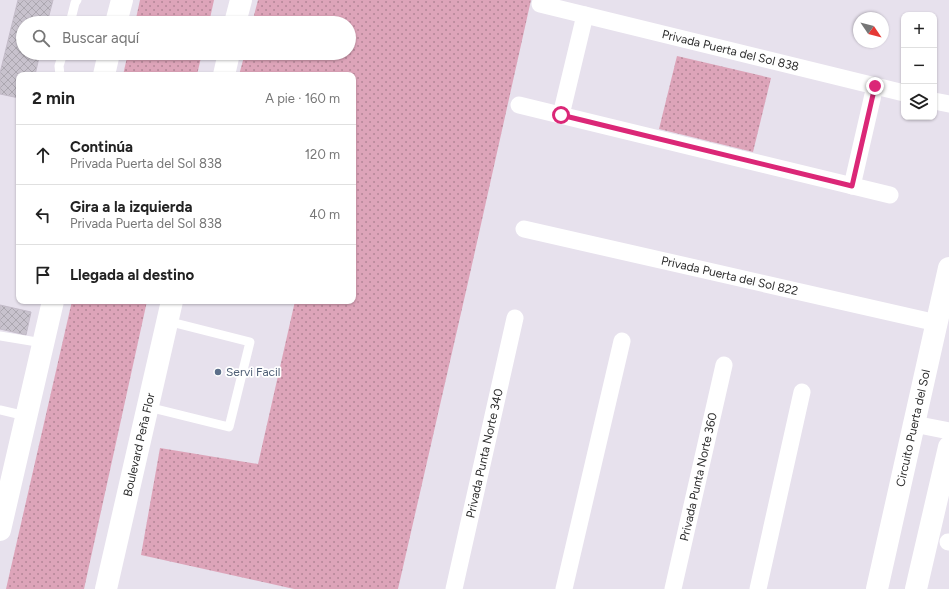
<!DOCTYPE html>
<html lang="es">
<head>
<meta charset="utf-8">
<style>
  :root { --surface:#fff; --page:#f6f6f6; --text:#222; --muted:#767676; --line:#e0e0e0 }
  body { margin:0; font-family:Figtree,sans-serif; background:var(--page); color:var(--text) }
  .controls { position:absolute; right:12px; top:12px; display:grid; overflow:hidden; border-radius:8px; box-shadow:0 1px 3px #0004 }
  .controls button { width:36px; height:36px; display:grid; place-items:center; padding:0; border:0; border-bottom:1px solid var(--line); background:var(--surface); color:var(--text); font:20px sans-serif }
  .compass { position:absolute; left:853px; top:12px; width:36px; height:36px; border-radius:50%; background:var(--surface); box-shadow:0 1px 3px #0004; rotate:125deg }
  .stop { position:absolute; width:12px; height:12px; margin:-9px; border:3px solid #db2777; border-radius:50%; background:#fff }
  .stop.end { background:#db2777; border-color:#fff; box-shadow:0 1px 4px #0008 }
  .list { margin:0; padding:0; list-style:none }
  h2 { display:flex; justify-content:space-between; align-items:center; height:52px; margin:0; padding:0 16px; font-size:17px }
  h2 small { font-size:13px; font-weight:400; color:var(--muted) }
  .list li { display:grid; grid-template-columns:26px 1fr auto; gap:12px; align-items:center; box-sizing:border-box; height:60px; padding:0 16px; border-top:1px solid var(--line) }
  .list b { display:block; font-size:15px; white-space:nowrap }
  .list p { margin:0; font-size:13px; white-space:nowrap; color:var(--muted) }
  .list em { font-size:13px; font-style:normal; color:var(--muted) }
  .icon { flex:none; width:22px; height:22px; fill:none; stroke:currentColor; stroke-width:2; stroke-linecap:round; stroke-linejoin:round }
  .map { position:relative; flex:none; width:949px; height:589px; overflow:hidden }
  .search { position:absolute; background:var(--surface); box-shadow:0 1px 3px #0004; left:16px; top:16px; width:340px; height:44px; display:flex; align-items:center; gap:10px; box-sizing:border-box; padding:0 14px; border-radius:22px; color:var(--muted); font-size:15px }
  .panel { position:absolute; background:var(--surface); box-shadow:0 1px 3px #0004; left:16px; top:72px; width:340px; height:232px; border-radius:8px }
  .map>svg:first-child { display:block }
  .grass { fill:url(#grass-dots) }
  .building { fill:url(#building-cross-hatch); stroke:#c3bbc8 }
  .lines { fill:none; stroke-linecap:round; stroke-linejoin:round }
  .service { stroke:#fff; stroke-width:9 }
  .minor { stroke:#fff; stroke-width:17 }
  .tertiary { stroke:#fff; stroke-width:22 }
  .secondary { stroke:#fff; stroke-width:22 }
  .route { stroke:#db2777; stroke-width:5 }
  .service-dot { fill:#5c6f8a; stroke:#fff; stroke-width:1.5 }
  .labels { text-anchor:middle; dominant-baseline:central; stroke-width:3.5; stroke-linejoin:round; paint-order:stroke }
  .street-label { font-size:12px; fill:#2d2d2d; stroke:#fff }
  .service-label { font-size:12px; fill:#4e5e75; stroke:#fff; text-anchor:start }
</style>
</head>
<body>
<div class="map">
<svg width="949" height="589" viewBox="0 0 949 589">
  <defs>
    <pattern id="grass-dots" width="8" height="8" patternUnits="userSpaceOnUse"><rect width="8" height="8" fill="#dda4b9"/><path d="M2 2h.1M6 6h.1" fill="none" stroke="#b48697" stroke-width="1.8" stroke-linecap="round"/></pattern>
    <pattern id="building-cross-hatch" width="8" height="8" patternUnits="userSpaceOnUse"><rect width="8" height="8" fill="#c8c2cd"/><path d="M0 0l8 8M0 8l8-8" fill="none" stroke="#aca7b0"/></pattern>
  </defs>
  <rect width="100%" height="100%" fill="#e7e1ed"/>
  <!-- grass -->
  <g class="grass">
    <path d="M140,0H214L209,23H135Z"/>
    <path d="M258,0H531L469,278L398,589H294L141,555L160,448L258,464L295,301H353V75H239L245,53H349V23H252Z"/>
    <path d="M128,53H202L197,75H123Z"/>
    <path d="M677,56L771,78L753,152L659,129Z"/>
    <path d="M72,301H147L84,589H6Z"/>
  </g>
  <!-- building -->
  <g class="building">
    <path d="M18,0H53L47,23H23V53H40L35,75H19V98L0,94V73Z"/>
    <path d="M0,305L31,312L26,335L0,329Z"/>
  </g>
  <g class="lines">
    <!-- service -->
    <g class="service">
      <path d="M70,23L75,3L77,0"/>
      <path d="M60,75L59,66L63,53"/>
      <path d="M0,336L43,343"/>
      <path d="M148,407L229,427L250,342L167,321"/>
      <path d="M0,410L26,416"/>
    </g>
    <!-- minor -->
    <g class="minor">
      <path id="s1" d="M540,4L904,93"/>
      <path d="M934,101L949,104"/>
      <path d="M519,105L890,195"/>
      <path d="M561,115L585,15"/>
      <path d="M852,186L875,86"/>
      <path id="s2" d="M524,229L937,323"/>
      <path d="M914,424L949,431"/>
      <path d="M948,542H949"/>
      <path id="s3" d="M454,589L515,318"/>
      <path d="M564,589L622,341"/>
      <path id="s4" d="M673,589L724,365"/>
      <path d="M758,589L802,392"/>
    </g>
    <!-- tertiary -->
    <g class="tertiary">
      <path id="s5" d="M877,589L949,268"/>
      <path d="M916,589L949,447"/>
    </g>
    <!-- secondary -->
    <g class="secondary">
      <path d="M116,23L122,0"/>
      <path d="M235,23L241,0"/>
      <path d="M104,75L109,53"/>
      <path d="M224,75L229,53"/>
      <path d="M0,530L53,301"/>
      <path id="s6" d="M106,589L172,301"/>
    </g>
  </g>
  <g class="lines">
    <!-- route -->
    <path class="route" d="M561,115L852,186L875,86"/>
  </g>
  <!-- markers -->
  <circle class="service-dot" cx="218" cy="372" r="4"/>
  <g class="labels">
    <!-- street labels -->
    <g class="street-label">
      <text stroke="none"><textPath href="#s1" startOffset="196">Privada Puerta del Sol 838</textPath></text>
      <text stroke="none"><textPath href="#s2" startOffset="211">Privada Puerta del Sol 822</textPath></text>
      <text stroke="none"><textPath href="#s5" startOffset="165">Circuito Puerta del Sol</textPath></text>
      <text stroke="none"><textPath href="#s6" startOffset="148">Boulevard Peña Flor</textPath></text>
      <text stroke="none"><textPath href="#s3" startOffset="139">Privada Punta Norte 340</textPath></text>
      <text stroke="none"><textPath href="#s4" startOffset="115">Privada Punta Norte 360</textPath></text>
    </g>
    <!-- service labels -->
    <g class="service-label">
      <text x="226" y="372">Servi Facil</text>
    </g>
  </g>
</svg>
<div class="controls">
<button>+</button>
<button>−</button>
<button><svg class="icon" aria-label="layers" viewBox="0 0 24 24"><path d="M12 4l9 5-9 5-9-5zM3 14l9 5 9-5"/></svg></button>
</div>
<svg class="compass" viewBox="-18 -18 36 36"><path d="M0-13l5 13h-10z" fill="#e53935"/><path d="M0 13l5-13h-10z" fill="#767676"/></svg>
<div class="stop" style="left:561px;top:115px"></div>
<div class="stop end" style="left:875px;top:86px"></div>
<div class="search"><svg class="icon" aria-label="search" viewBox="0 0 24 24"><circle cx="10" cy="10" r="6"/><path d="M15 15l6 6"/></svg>Buscar aquí</div>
<section class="panel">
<h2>2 min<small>A pie · 160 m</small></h2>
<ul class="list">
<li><svg class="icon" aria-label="ahead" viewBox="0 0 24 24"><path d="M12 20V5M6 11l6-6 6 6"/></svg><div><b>Continúa</b><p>Privada Puerta del Sol 838</p></div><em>120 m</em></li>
<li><svg class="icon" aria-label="left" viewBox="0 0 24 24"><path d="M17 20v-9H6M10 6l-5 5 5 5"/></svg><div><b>Gira a la izquierda</b><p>Privada Puerta del Sol 838</p></div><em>40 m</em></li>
<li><svg class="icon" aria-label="arrive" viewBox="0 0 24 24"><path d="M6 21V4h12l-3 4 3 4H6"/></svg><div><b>Llegada al destino</b></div></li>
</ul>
</section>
</div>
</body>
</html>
